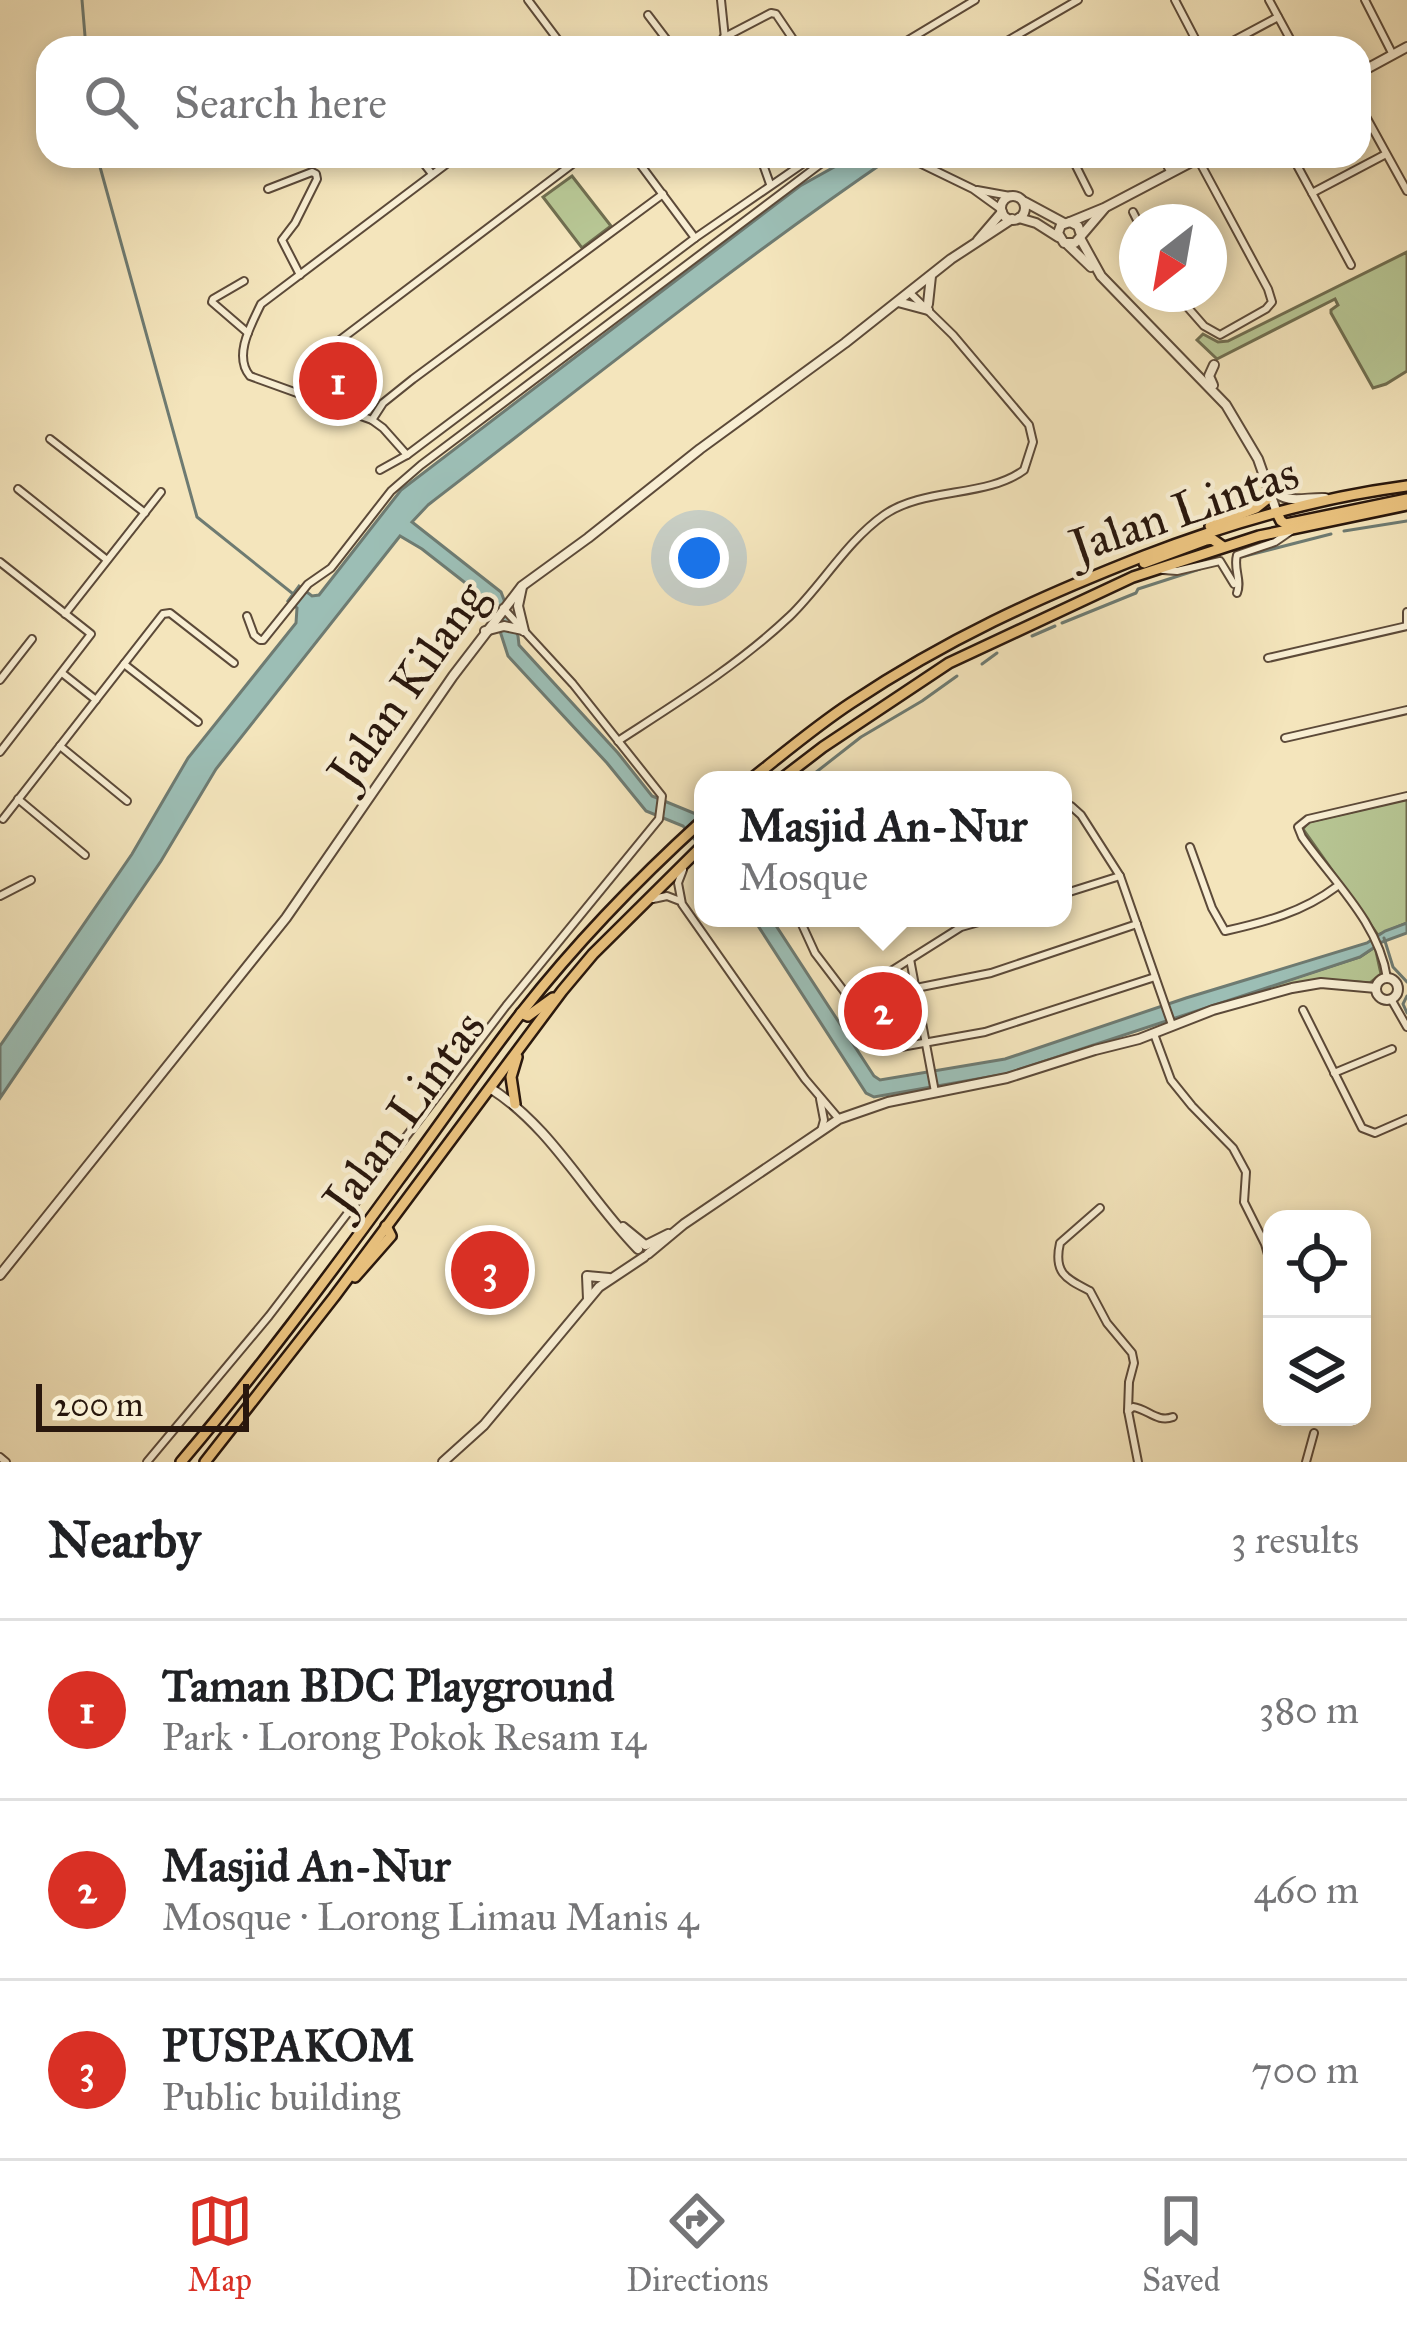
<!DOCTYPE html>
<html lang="en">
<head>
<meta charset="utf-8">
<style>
  :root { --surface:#fff; --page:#f2f2f2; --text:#202124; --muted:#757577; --line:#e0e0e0; --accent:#d93025 }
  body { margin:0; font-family:"IM FELL Great Primer",serif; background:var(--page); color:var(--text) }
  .controls { position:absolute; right:36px; bottom:36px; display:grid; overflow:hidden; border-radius:24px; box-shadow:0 6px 18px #0003 }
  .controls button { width:108px; height:108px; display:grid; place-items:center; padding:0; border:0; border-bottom:3px solid var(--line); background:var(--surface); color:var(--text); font:60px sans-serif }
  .compass { position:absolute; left:1119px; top:204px; width:108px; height:108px; border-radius:50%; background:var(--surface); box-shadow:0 6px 18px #0003; rotate:211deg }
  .scale { position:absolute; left:36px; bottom:30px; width:213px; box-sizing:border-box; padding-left:12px; border:6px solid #29170d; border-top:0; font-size:33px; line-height:42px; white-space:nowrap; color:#29170d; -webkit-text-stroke:9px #f8eed3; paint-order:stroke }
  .you { position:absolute; left:699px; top:558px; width:42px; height:42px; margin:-30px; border:9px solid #fff; border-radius:50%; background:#1a73e8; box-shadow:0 0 0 18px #1a73e833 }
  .badge { display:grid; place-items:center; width:78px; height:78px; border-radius:50%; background:var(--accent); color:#fff; font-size:39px; font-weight:700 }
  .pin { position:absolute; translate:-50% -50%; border:6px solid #fff; box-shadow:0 3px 12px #0006 }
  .popup { position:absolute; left:694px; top:771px; width:378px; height:156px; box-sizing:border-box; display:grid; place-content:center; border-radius:24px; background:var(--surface); filter:drop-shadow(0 3px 9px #0005); font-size:39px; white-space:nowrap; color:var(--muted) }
  .popup b { font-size:45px; color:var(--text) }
  .popup::after { content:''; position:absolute; left:50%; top:100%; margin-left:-24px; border:24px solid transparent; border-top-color:var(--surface) }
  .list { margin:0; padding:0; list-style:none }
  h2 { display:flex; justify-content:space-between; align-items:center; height:156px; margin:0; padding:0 48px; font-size:51px }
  h2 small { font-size:39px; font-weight:400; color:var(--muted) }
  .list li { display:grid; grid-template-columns:78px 1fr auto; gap:36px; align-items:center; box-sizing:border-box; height:180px; padding:0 48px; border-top:3px solid var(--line) }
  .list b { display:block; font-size:45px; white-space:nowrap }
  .list p { margin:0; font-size:39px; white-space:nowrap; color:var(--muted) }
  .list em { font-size:39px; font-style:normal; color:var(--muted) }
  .icon { flex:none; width:66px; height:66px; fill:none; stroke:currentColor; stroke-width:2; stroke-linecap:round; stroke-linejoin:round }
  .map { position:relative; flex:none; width:1407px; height:1462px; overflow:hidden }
  .search { position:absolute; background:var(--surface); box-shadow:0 6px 18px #0003; left:36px; right:36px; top:36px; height:132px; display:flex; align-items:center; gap:30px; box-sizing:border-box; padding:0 42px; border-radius:36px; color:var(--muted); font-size:45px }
  .sheet { height:696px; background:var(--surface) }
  nav { display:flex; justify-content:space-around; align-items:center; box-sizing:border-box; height:168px; border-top:3px solid var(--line); background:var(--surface); font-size:33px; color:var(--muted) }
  nav a { display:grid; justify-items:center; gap:6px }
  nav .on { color:var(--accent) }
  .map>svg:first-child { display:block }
  .green { fill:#b7c694; stroke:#706e50; stroke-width:3 }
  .water { fill:#9cbeb5; stroke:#6e7b72; stroke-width:3 }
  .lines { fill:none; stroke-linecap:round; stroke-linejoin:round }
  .stream { stroke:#6e7b72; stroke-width:3 }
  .minor-casing { stroke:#5c4a39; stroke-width:10 }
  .tertiary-casing { stroke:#5c4a39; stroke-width:12 }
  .trunk-casing { stroke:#29170d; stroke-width:14 }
  .minor { stroke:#f8eed3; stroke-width:6 }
  .tertiary { stroke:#f8eed3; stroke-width:8 }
  .trunk { stroke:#eac27e; stroke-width:9 }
  .labels { text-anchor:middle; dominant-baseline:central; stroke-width:9; stroke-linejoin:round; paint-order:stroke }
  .street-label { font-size:48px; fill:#29170d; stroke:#f8eed3 }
</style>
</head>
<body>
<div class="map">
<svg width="1407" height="1462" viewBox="0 0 1407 1462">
  <rect width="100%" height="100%" fill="#f4e5bc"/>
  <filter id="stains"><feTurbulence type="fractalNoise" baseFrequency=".00167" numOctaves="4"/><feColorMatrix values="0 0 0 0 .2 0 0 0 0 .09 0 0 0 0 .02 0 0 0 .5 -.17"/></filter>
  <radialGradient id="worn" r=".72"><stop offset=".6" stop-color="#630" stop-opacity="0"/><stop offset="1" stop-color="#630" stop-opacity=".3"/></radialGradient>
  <!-- green -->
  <g class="green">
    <path d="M572,176L611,226L582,248L543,197Z"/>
    <path d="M1407,252V371L1386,384L1373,388L1331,313V310L1338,305L1335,299L1217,359L1197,340L1203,334L1218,342L1228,341Z"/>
    <path d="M1407,799V923L1378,935L1303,829L1308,822Z"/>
    <path d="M1375,947L1381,974L1370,983L1328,980L1299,983L1176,1021L1173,1017L1360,957Z"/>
  </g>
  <!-- water -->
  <g class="water">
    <path d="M854,156H893C733,265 582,387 428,505L412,522L501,592L518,636L519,645L618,753L652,796L696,814L703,823V849L683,826L646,811L607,763L508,656L491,603L422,549L400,536L216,769L161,861L0,1098V1046L132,854L188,758L296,623L297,608L288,601L299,586L312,596L319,595L401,490L800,186Z"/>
    <path d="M753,918H771L874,1076L880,1080L1005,1059L1186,998L1367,943L1385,931L1407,923V933L1382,942L1360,957L1006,1074L874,1097L866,1093Z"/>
  </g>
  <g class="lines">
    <!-- stream -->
    <g class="stream">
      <path d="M82,0L86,48"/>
      <path d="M97,156L197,517L297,597"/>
      <path d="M1344,531L1407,521"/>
      <path d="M1245,556L1331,534"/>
      <path d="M1062,623L1136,593L1138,589L1200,569"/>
      <path d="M1032,636L1055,626"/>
      <path d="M982,664L997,653"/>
      <path d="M806,780L861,737L922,701L957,676"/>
      <path d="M1384,938L1393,967L1407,982"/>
      <path d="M1407,996L1403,1004L1407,1013"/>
    </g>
    <defs>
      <g id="minor">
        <path d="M528,0L564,48"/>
        <path d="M721,0L726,48"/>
        <path d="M1175,0L1200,48"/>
        <path d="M1269,0L1295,48"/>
        <path d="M1365,0L1393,55"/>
        <path d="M648,15L673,48"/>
        <path d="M723,38L771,13L776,14L799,48"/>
        <path d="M1105,45L1106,48"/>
        <path d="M600,48L612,44L618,48"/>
        <path d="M895,48L975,0"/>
        <path d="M995,48L1078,0"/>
        <path d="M1220,48L1278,17"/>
        <path d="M1359,104L1407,191"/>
        <path d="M418,156L432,174"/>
        <path d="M457,156L261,304C251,325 233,356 250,376L372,420L383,428L407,455L695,238L814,156"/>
        <path d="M634,156L695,238"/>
        <path d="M760,156L770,184"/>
        <path d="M905,156L973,189L1002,210"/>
        <path d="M1071,156L1089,192"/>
        <path d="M1162,156L1171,173"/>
        <path d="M1292,156L1351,265"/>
        <path d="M268,189L312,172L316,174L317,179L295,223L282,240L300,275"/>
        <path d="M977,190L1010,196"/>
        <path d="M1312,193L1386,154"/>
        <path d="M1133,212L1138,222"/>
        <path d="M244,281L213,299L212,302L248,333"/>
        <path d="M1176,294L1204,326L1220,335L1266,309L1272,302L1268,289L1198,159"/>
        <path d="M310,399L325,354L332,346L583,156"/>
        <path d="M372,420L383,403L413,379L663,194"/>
        <path d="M50,439L145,513"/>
        <path d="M380,470L407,455"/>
        <path d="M18,489L107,560"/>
        <path d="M0,562L91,634L0,752"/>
        <path d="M1163,570L1177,571L1220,561L1234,584"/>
        <path d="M1237,593C1242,580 1233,569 1237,555L1275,542L1291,531"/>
        <path d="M1407,612V625"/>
        <path d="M65,614L161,492"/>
        <path d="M247,616L254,635L260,640H263L308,584L331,568L391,491L421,465L831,156"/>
        <path d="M1268,658L1407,626"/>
        <path d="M124,664L198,722"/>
        <path d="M62,673L96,700"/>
        <path d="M0,680L32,639"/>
        <path d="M1285,738L1407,710"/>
        <path d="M618,741C678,702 737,666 790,616C822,585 847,541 884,515C924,487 986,498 1024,470L1033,442L1029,425L953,335L910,293"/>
        <path d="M60,746L127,801"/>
        <path d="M18,799L85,855"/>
        <path d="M1063,811L1071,806L1081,815L1120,876L1172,1025"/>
        <path d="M3,819L163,614L170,613L234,663"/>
        <path d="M1190,847L1212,908L1225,931C1265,922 1303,912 1336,887"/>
        <path d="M683,870L678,883L682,904L805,1079L839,1119"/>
        <path d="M1063,894L1120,876"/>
        <path d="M0,896L31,880"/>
        <path d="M653,899L667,896L680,901"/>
        <path d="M799,918L815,953L850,999"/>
        <path d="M993,918L961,927L850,997L852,1004L879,1045L890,1049L985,1032L1155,977"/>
        <path d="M910,959L935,1092"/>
        <path d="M1387,978C1379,923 1333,881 1302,837L1298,827L1308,819L1407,796"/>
        <path d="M916,988L991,973L1137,924"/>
        <path d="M1391,999L1407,1027"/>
        <path d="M1303,1010L1362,1128L1375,1133L1407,1119"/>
        <path d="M1154,1034L1171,1080L1192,1106L1233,1148L1246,1172L1244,1202L1265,1244L1272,1269"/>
        <path d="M1334,1073L1392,1049"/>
        <path d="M820,1099L824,1120L821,1131"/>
        <path d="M1100,1208L1060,1243C1053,1274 1067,1279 1090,1291L1107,1323L1132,1353L1134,1363L1129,1382L1128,1411L1138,1462"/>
        <path d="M1128,1411L1133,1407C1148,1409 1157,1423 1173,1417"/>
        <path d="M0,1457L6,1462"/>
        <path d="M147,1462L269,1316L506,1006L659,819L662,796L573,684L503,608"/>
        <path d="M1306,1462L1314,1433"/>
      </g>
      <g id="tertiary">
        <path d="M1359,73L1407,47"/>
        <circle cx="1013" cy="208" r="12"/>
        <path d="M1025,202L1064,223"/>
        <path d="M1019,218L1036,223L1058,237"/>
        <path d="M1070,222L1104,208L1203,156"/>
        <path d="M1081,235L1078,226L1070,222L1061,225L1058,233L1064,243H1075L1104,209"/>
        <path d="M1080,238L1101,276L1226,405L1258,459L1277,513"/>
        <path d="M978,240L1002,212"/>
        <path d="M1068,245L1091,267"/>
        <path d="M898,302L928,310"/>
        <path d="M928,304L931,276"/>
        <path d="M1213,385L1209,376L1214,365"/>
        <path d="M1273,490C1287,505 1305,497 1325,498"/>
        <path d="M522,587L518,606L524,631"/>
        <path d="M485,631L504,626L523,630"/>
        <circle cx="1387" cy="989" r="11"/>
        <path d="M490,1088C552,1127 587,1197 638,1249"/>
        <path d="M623,1227L645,1245"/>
        <path d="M646,1245L668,1234"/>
        <path d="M648,1254L684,1224L839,1119L888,1102L1007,1078L1095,1050L1139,1039L1213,1010L1292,988L1321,983L1376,988"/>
        <path d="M0,1275L286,918L453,676L522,586L588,538L700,449L845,343L951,259L1012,219"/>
        <path d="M588,1299L587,1276L609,1278"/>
        <path d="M443,1462L484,1425L599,1287L644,1257"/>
      </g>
      <g id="trunk">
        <path d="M1277,513L1281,521L1286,524L1407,499"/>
        <path d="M1210,526L1256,508L1271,496"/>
        <path d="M1144,563L1206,540L1212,539L1222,546"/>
        <path d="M750,780C783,754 816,726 851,703C947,639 1037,598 1144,556C1229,523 1316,498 1407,486"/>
        <path d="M780,780L823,747L949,663L1133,577L1259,536L1407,505"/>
        <path d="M521,1013L528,1016L553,998"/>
        <path d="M515,1104L511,1077L517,1057"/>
        <path d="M355,1277L391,1236L386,1226"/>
        <path d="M181,1462C258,1371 328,1277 398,1181C440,1125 479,1067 522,1012C577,942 638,879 703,820"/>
        <path d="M205,1462L334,1297L562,991L593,954L703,845"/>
      </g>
    </defs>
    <!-- minor casing -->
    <use href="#minor" class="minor-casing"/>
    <!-- tertiary casing -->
    <use href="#tertiary" class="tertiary-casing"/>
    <!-- trunk casing -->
    <use href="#trunk" class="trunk-casing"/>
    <!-- minor -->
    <use href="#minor" class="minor"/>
    <!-- tertiary -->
    <use href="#tertiary" class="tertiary"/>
    <!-- trunk -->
    <use href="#trunk" class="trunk"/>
  </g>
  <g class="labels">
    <!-- street labels -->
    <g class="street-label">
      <text transform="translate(1184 509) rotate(-19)">Jalan Lintas</text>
      <text transform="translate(407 684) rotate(-55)">Jalan Kilang</text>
      <text transform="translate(404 1112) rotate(-54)">Jalan Lintas</text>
    </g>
  </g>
  <rect width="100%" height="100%" filter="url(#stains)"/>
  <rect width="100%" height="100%" fill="url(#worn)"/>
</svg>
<div class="controls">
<button><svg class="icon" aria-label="locate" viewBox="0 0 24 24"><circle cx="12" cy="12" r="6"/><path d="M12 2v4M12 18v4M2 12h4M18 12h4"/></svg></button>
<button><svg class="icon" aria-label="layers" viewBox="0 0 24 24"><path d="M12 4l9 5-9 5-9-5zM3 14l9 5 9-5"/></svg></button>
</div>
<svg class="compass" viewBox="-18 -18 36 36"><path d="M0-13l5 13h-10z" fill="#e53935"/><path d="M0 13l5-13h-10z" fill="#757577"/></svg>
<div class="scale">200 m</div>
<div class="you"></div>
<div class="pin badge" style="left:338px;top:381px">1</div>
<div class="pin badge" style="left:883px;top:1011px">2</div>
<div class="popup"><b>Masjid An-Nur</b>Mosque</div>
<div class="pin badge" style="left:490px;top:1270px">3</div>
<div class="search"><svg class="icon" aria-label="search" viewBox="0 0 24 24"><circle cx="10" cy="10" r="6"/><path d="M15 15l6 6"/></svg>Search here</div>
</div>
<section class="sheet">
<h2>Nearby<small>3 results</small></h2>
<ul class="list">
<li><span class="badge">1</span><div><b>Taman BDC Playground</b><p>Park · Lorong Pokok Resam 14</p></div><em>380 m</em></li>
<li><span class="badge">2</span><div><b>Masjid An-Nur</b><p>Mosque · Lorong Limau Manis 4</p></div><em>460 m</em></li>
<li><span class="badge">3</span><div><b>PUSPAKOM</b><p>Public building</p></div><em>700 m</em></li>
</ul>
</section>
<nav>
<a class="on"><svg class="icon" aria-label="map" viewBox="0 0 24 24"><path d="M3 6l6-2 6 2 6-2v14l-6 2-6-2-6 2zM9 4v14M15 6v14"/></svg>Map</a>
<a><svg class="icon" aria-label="directions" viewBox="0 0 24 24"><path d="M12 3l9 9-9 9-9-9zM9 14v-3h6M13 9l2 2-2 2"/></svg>Directions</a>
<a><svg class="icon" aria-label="saved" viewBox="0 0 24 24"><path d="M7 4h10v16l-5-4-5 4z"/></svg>Saved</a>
</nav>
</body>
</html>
